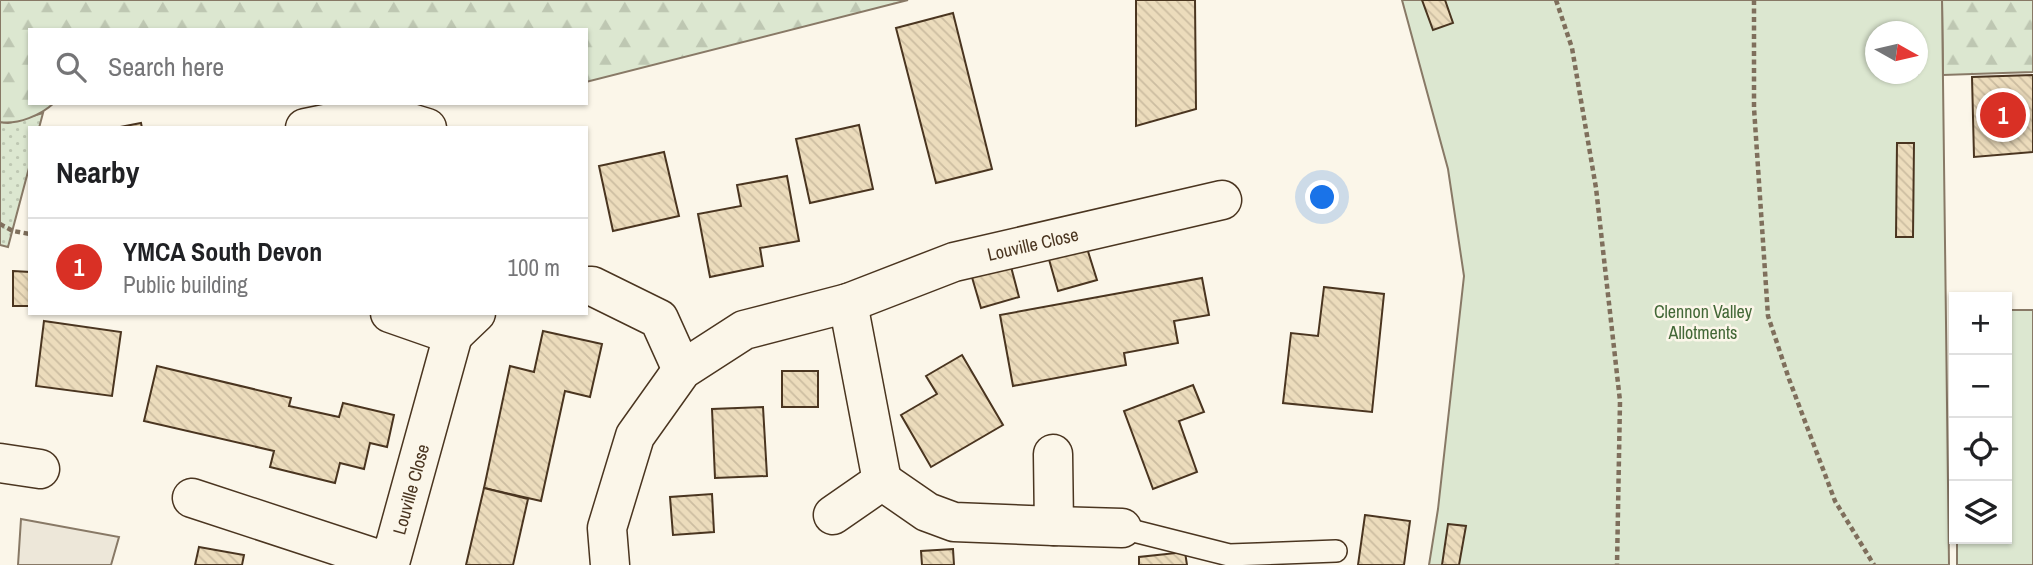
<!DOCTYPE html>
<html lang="en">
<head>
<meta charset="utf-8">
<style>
  :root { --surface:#fff; --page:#f6f6f6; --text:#202124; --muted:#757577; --line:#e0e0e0; --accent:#d93025 }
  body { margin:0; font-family:"Archivo Narrow",sans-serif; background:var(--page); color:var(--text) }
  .controls { position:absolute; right:21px; bottom:21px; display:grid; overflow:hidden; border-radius:0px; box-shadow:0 2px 5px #0004 }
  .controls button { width:63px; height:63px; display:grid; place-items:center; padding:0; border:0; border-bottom:2px solid var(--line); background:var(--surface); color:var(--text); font:35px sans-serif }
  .compass { position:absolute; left:1865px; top:21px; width:63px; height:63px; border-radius:50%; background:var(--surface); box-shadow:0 2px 5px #0004; rotate:98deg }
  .you { position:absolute; left:1323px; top:198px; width:24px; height:24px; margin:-18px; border:5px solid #fff; border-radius:50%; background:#1a73e8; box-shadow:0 0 0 10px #1a73e833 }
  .badge { display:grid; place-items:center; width:46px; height:46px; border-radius:50%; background:var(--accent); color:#fff; font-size:23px; font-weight:700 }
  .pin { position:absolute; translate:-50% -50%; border:4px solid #fff; box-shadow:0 2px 7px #0006 }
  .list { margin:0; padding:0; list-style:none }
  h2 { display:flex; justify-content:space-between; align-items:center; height:91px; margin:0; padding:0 28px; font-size:30px }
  h2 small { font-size:23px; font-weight:400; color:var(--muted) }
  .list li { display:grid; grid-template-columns:46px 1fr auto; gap:21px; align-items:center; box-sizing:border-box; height:98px; padding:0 28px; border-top:2px solid var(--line) }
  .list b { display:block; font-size:26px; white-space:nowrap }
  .list p { margin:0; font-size:23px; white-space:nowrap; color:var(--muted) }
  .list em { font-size:23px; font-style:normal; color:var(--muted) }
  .icon { flex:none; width:38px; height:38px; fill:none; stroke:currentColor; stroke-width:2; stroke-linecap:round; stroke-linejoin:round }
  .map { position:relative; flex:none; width:2033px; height:565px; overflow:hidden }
  .search { position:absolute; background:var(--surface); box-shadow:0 2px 5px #0004; left:28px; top:28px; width:560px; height:77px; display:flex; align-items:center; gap:18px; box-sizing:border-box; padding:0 24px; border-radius:0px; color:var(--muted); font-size:26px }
  .panel { position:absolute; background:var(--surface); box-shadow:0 2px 5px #0004; left:28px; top:126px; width:560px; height:189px; border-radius:0px }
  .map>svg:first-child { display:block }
  .grass { fill:url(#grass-dots); stroke:#887966; stroke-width:2 }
  .forest { fill:url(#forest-firs); stroke:#887966; stroke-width:2 }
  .garden { fill:#dce7d0; stroke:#887966; stroke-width:2; fill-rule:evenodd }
  .parking { fill:#ede7d9; stroke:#887966; stroke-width:2 }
  .building { fill:url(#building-back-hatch); stroke:#4a3520; stroke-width:2 }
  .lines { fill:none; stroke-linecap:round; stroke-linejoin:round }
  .lane-casing { stroke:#4a3520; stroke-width:24 }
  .street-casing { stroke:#4a3520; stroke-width:41 }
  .path { stroke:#7f6f5c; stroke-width:4.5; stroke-dasharray:5 3.5; stroke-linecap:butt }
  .lane { stroke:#fbf6e9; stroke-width:21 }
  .street { stroke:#fbf6e9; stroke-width:38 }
  .labels { text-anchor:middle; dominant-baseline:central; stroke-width:5; stroke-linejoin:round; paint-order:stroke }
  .street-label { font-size:18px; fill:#4a3520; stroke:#fbf6e9 }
  .park-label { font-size:18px; fill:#436837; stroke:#fbf6e9 }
</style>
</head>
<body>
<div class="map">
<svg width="2033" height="565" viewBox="0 0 2033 565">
  <defs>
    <pattern id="grass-dots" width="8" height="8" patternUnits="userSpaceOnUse" patternTransform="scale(1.75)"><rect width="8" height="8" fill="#dce7d0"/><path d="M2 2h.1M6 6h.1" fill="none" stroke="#bec7b2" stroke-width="1.8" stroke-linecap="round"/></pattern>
    <pattern id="forest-firs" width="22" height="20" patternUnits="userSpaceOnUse" patternTransform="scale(1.75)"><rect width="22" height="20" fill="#dce7d0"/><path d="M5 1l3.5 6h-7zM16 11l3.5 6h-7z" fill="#bec7b2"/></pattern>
    <pattern id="building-back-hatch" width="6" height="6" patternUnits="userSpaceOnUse" patternTransform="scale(1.75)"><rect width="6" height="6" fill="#ecdcbc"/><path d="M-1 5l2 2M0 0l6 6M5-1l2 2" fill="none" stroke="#ccbda1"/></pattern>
  </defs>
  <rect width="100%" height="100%" fill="#fbf6e9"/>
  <!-- grass -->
  <path class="grass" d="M43,113L39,128H30V164L8,247L0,245V122L8,123Z"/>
  <!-- forest -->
  <g class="forest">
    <path d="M0,0H908L586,82V30H30V103H54C41,115 18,125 0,122Z"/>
    <path d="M1942,0H2033V72L1943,75Z"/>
  </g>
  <!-- garden -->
  <g class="garden">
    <path d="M1402,0H1942L1949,565H1429L1438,509L1464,276L1448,169ZM1876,32H1918V74H1876Z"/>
    <path d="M2007,310H2033V565H1957V539H2007Z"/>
  </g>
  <!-- parking -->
  <path class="parking" d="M21,519L119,537L111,565H18Z"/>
  <!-- building -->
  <g class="building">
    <path d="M1136,0H1195L1196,109L1136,126Z"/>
    <path d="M1422,0H1445L1453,23L1433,30Z"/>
    <path d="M953,13L992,169L936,183L896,28Z"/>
    <path d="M2033,75V152L1974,157L1972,77Z"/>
    <path d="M141,123L142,128H115Z"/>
    <path d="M859,125L873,189L810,203L796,139Z"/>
    <path d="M1897,143H1914L1913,237H1896Z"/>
    <path d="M664,152L679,216L613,231L599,166Z"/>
    <path d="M787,176L799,241L760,248L763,266L710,277L698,214L741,206L737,185Z"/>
    <path d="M1086,245L1097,280L1058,291L1048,256Z"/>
    <path d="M1010,263L1019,297L981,308L971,274Z"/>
    <path d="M13,271L30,272V306H13Z"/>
    <path d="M1202,278L1209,315L1174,321L1178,343L1124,353L1126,365L1013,386L1000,315Z"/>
    <path d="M1324,287L1384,294L1372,412L1283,403L1291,333L1318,336Z"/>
    <path d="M44,321L121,332L112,396L36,386Z"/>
    <path d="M543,331L602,344L590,397L565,391L541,501L484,488L510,366L534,372Z"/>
    <path d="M962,355L1003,425L931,467L901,415L937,394L926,376Z"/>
    <path d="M157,366L291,398L289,406L339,417L343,403L394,415L387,447L370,443L364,469L340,463L335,483L270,467L274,451L144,421Z"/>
    <rect x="782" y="371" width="36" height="36"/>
    <path d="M1193,385L1204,412L1179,421L1197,472L1153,489L1124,411Z"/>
    <path d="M763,407L767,476L715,478L712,409Z"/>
    <path d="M484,488L528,499L513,565H466Z"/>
    <path d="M712,494L714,532L673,535L670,497Z"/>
    <path d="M1365,515L1410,521L1404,565H1358Z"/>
    <path d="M1448,524L1466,526L1459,565H1442Z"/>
    <path d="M199,547L244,555L242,565H195Z"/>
    <path d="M953,549L954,565H922L921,551Z"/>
    <path d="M1185,552L1187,565H1139V557Z"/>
  </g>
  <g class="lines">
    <defs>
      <path id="lane" d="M1122,528L1229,555L1336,551"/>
      <g id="street">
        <path d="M305,128L378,113L427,128"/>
        <path d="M586,286H592L659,319L682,370"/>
        <path d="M390,313L453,335L476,313"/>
        <path d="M0,463L40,469"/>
        <path d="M882,481L927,512L954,522L1054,526L1053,454"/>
        <path id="s1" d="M192,498L390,563L453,335"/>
        <path d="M833,515L882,481L848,303"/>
        <path d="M1054,526L1122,528"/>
        <path id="s2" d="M610,565L607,528L635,436L682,370L744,330L848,303L954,262L1222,200"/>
      </g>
    </defs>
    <!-- lane casing -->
    <use href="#lane" class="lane-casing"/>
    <!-- street casing -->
    <use href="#street" class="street-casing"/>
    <!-- path -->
    <g class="path">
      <path d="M1556,0L1572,48L1596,188L1620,401L1617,565"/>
      <path d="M1754,0V108L1768,316L1789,379L1835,501L1874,565"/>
      <path d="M0,224L13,231L30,234"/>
    </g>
    <!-- lane -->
    <use href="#lane" class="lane"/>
    <!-- street -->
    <use href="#street" class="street"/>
  </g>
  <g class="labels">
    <!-- street labels -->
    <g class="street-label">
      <text stroke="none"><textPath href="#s2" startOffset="590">Louville Close</textPath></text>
      <text stroke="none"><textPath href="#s1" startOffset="285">Louville Close</textPath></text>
    </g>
    <!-- park labels -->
    <g class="park-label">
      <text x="1703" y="311">Clennon Valley<tspan x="1703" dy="21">Allotments</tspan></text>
    </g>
  </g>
</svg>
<div class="controls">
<button>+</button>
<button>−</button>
<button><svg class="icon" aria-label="locate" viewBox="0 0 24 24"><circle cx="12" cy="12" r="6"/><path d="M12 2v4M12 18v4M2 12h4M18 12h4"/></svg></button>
<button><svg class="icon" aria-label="layers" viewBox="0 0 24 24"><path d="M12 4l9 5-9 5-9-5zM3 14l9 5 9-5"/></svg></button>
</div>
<svg class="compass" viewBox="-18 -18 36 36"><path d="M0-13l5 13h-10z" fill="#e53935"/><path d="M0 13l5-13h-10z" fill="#757577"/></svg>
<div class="you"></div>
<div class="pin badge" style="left:2003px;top:115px">1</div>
<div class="search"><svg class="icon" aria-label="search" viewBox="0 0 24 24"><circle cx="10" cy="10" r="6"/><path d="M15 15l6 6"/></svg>Search here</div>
<section class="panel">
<h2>Nearby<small></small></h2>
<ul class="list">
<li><span class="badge">1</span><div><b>YMCA South Devon</b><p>Public building</p></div><em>100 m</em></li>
</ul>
</section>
</div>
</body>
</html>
